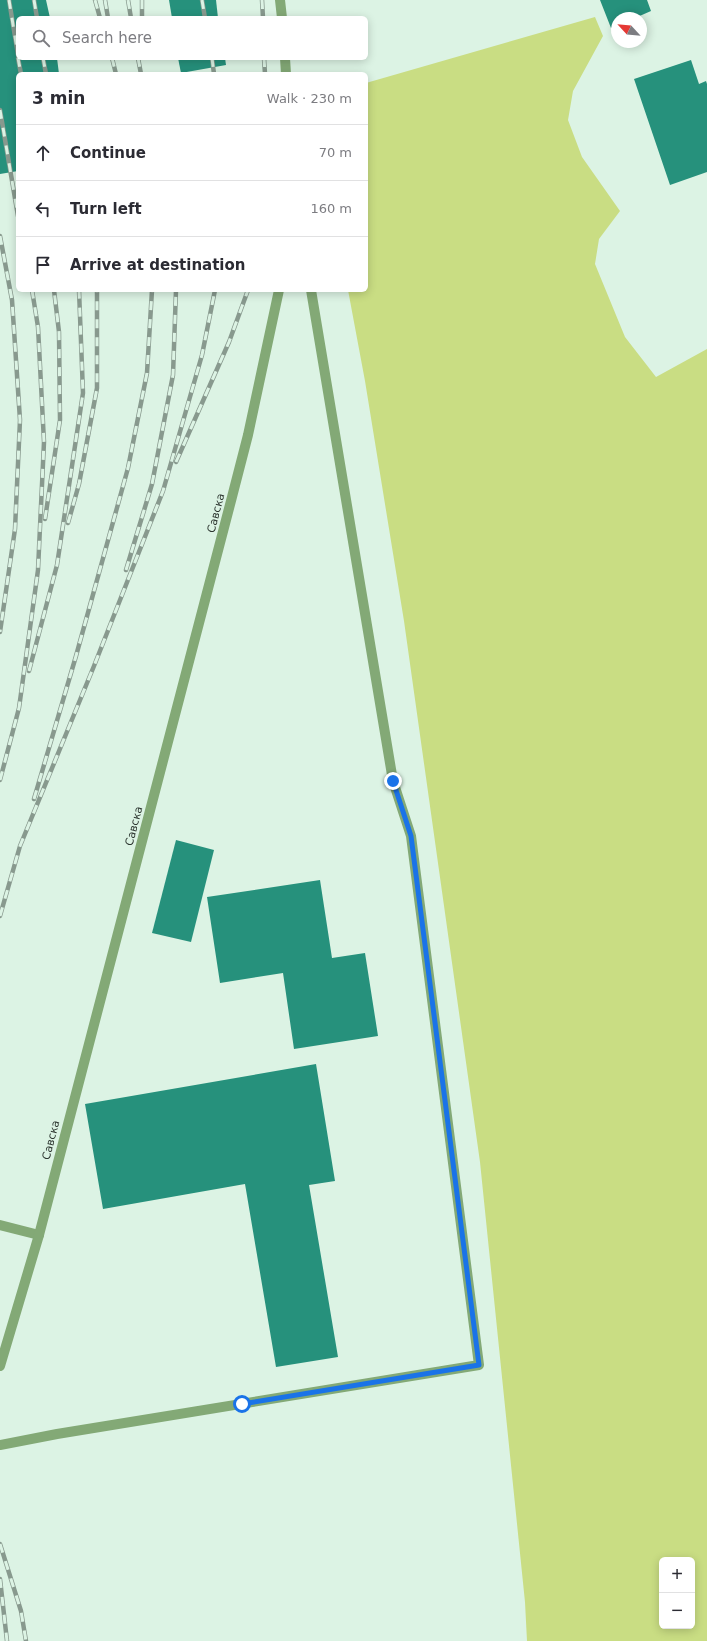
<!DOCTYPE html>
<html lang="en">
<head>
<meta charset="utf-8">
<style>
  :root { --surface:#fff; --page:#f2f2f3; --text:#2b2b33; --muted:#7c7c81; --line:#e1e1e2 }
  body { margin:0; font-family:"DejaVu Sans",sans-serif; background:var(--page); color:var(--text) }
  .controls { position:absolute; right:12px; bottom:12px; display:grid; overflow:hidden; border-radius:6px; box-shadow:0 2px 10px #0003 }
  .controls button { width:36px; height:36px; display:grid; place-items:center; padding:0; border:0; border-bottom:1px solid var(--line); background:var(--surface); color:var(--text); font:20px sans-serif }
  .compass { position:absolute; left:611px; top:12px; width:36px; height:36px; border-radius:50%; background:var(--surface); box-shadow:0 2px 10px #0003; rotate:296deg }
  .stop { position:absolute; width:12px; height:12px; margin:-9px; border:3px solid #1a73e8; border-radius:50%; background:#fff }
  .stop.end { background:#1a73e8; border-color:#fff; box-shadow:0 1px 4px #0008 }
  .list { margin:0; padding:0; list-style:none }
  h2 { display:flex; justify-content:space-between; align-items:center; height:52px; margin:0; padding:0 16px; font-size:17px }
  h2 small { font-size:13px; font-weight:400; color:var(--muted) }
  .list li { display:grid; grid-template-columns:26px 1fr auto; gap:12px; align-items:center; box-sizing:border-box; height:56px; padding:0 16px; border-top:1px solid var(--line) }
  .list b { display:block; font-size:15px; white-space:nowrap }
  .list em { font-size:13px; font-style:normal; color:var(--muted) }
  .icon { flex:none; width:22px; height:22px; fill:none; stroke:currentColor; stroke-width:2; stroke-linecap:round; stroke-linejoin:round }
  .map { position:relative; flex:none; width:707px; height:1641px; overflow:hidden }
  .search { position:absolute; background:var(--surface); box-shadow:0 2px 10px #0003; left:16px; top:16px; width:352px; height:44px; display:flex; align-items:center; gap:10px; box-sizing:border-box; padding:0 14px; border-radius:6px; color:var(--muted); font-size:15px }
  .panel { position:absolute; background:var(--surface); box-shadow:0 2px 10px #0003; left:16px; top:72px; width:352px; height:220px; border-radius:6px }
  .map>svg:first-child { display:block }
  .green { fill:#c9dd83; fill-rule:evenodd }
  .building { fill:#26917c }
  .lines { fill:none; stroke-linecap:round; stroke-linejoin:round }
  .minor { stroke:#83a976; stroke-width:10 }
  .rail-casing { stroke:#88998e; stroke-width:4.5 }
  .rail { stroke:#dcf3e4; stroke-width:3; stroke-dasharray:9; stroke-linecap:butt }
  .route { stroke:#1a73e8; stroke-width:5 }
  .labels { text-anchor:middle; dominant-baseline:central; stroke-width:3; stroke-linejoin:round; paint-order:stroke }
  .street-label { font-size:11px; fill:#2c352f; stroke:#dcf3e4 }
</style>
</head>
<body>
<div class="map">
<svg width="707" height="1641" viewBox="0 0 707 1641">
  <rect width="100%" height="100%" fill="#dcf3e4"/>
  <!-- green -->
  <path class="green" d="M595,17L603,36L573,91L568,120L582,157L620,211L599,239L595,264L625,337L656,377L707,349V1641H527L525,1602L480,1162L404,621L365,381L348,290H366V83ZM662,1560H692V1626H662Z"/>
  <!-- building -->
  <g class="building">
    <path d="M0,0H46L50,18H18V58H57L59,74H18V171L0,174Z"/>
    <path d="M169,0H216L218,18H172Z"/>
    <path d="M600,0H647L651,11L635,18H617V25L611,28Z"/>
    <path d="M178,58H225L226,65L181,73Z"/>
    <path d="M691,60L699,84L706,81L707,84V172L670,185L634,79Z"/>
    <path d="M176,840L214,850L191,942L152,933Z"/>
    <path d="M320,880L332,958L365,953L378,1036L294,1049L283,973L220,983L207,897Z"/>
    <path d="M316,1064L335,1181L309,1185L338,1357L276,1367L245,1184L103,1209L85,1104Z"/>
  </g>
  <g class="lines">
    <!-- minor -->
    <g class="minor">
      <path d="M280,0L282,18"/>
      <path d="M285,58L286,74"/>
      <path d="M0,1225L39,1235"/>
      <path d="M0,1366L39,1235L232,497L248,435L279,290"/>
      <path d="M0,1445L57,1434L479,1365L411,836L393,781L311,290"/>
    </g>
    <defs>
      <g id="rail">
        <path d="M9,0L18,55"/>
        <path d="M34,0L37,18"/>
        <path d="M95,0L100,18"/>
        <path d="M105,0L108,18"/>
        <path d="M128,0L131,18"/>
        <path d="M142,0V18"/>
        <path d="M202,0L205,18"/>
        <path d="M262,0L263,18"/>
        <path d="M18,58L21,74"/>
        <path d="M43,58L46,74"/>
        <path d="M112,58L116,74"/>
        <path d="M138,58L141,74"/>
        <path d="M212,58L214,74"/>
        <path d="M264,58L265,74"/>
        <path d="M0,110L18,216"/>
        <path d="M0,236L12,300L20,420L15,529L0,632"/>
        <path d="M176,462L229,342L248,290"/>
        <path d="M45,519L60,420L59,332L54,290"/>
        <path d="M68,523L79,484L97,388V290"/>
        <path d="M126,570L152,484L173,375L176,290"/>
        <path d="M29,671L57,565L83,393L79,290"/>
        <path d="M0,780L19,708L38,570L44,442L38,327L32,290"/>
        <path d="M34,799L76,656L128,468L147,373L152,290"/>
        <path d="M0,916L20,846L94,666L163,491L202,355L215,290"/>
        <path d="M0,1544L21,1611L26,1641"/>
        <path d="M0,1579L7,1641"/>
      </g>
    </defs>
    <!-- rail casing -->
    <use href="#rail" class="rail-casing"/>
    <!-- rail -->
    <use href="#rail" class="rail"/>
  </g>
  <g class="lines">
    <!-- route -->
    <path class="route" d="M242,1404L479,1365L411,836L393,781"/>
  </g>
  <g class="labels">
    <!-- street labels -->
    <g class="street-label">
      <text transform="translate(216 513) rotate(-75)">Савска</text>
      <text transform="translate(134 826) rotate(-75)">Савска</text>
      <text transform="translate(51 1140) rotate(-75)">Савска</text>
    </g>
  </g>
</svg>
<div class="controls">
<button>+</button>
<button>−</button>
</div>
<svg class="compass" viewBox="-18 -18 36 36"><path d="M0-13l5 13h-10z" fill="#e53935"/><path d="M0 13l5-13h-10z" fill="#7c7c81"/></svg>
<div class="stop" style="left:242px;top:1404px"></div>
<div class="stop end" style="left:393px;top:781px"></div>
<div class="search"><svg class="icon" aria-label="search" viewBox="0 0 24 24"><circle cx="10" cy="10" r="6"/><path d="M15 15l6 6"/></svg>Search here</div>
<section class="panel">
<h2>3 min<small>Walk · 230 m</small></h2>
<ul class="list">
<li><svg class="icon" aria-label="ahead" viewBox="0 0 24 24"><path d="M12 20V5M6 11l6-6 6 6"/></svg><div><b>Continue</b></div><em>70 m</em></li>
<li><svg class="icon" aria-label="left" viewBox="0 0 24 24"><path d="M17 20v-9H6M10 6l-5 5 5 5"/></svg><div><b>Turn left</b></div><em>160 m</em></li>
<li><svg class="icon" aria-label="arrive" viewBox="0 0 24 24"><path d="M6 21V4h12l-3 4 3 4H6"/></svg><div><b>Arrive at destination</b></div></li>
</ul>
</section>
</div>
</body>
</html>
